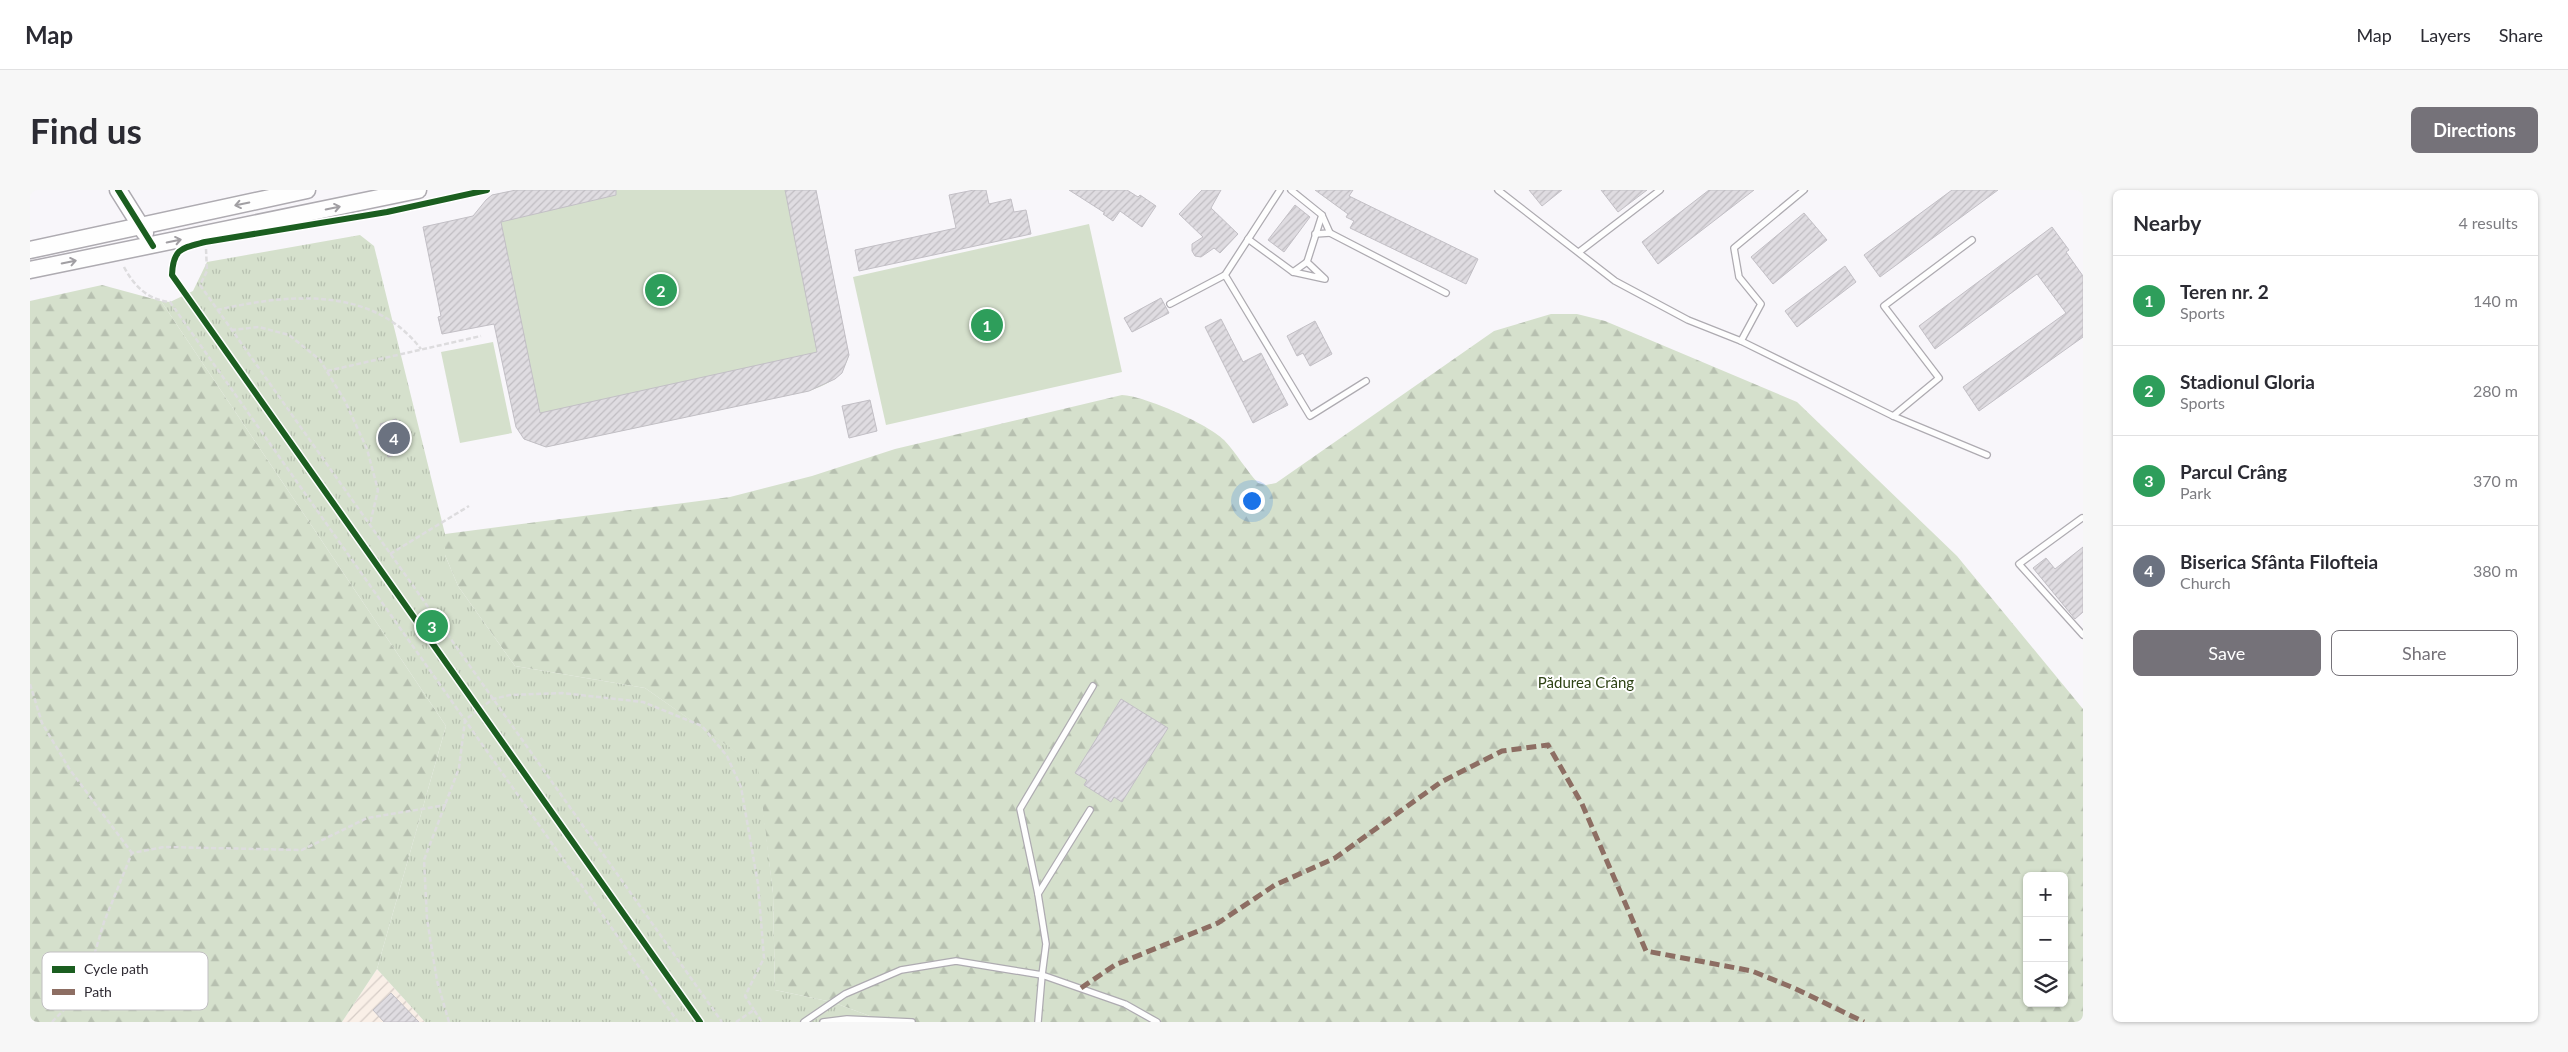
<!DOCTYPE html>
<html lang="en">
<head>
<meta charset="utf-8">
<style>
  :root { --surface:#fff; --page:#f7f7f7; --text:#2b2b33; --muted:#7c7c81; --line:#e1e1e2; --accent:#757279 }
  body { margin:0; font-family:Lato,sans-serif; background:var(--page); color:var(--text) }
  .controls { position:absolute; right:15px; bottom:15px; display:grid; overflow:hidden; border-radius:8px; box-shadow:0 1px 4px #0004 }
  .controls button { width:45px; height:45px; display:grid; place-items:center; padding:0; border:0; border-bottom:1px solid var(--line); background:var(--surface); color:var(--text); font:25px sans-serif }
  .you { position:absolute; left:1221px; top:310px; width:18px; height:18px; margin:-12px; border:4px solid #fff; border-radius:50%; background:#1a73e8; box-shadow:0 0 0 8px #1a73e833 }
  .badge { display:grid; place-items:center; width:32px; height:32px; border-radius:50%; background:var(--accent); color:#fff; font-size:16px; font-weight:700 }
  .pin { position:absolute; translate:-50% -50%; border:2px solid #fff; box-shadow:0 1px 5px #0006 }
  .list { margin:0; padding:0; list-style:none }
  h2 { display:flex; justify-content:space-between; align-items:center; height:65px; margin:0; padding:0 20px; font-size:21px }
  h2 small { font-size:16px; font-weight:400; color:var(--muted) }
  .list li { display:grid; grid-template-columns:32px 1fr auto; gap:15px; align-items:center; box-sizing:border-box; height:90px; padding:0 20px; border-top:1px solid var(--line) }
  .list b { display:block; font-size:19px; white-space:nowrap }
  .list p { margin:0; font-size:16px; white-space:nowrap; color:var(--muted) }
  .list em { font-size:16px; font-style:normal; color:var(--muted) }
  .actions { display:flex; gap:10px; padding:15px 20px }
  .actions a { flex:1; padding:11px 0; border:1px solid var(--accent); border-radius:8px; text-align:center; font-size:18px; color:var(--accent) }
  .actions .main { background:var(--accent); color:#fff }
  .icon { flex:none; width:28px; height:28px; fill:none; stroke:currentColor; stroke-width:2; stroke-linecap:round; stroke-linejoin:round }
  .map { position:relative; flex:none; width:2053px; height:832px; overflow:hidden; border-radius:8px }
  header { display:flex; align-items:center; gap:30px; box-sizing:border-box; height:70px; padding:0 25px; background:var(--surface); border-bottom:1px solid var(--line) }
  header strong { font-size:24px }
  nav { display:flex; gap:28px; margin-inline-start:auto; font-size:18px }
  .intro { display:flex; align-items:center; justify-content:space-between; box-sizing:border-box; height:120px; padding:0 30px }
  h1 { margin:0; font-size:35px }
  .button { padding:12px 22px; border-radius:8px; background:var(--accent); color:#fff; font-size:18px; font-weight:700 }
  main { display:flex; gap:30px; padding:0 30px }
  aside { flex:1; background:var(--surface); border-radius:8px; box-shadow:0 1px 4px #0004 }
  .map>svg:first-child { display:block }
  .industrial { fill:url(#industrial-furrows) }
  .grass { fill:#d5e0cc }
  .forest { fill:url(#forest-firs); fill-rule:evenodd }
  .park { fill:url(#park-tufts) }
  .building { fill:url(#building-hatch); stroke:#c2bfc5 }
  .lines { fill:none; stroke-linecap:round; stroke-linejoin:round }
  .lane-casing { stroke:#aeabb1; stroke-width:8 }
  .secondary-casing { stroke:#aeabb1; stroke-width:19 }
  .path { stroke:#dddcde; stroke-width:2.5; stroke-dasharray:5 2.5; stroke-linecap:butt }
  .lane { stroke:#fefefe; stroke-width:5.5 }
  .secondary { stroke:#fefefe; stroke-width:16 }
  .quiet { stroke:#8d6e63; stroke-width:5; stroke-dasharray:10 5; stroke-linecap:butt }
  .cycleway-casing { stroke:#fff; stroke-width:9 }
  .cycleway { stroke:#1b5e20; stroke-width:6 }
  .oneway { stroke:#a19fa3 }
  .labels { text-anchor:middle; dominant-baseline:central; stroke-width:4; stroke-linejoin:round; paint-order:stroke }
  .park-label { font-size:15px; fill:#2d4214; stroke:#fff }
  .key { fill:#fff; stroke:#c1bfc2; stroke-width:1 }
  .key-label { font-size:14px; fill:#2f2b33 }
</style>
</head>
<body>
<header>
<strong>Map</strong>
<nav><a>Map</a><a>Layers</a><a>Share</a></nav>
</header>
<div class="intro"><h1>Find us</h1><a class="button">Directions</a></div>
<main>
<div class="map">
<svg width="2053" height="832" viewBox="0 0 2053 832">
  <defs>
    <pattern id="industrial-furrows" width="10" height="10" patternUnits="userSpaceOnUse" patternTransform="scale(1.25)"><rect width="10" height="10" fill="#f9efe7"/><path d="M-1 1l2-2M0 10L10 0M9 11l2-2" fill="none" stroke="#d6cdc7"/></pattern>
    <pattern id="forest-firs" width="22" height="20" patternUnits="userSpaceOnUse" patternTransform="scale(1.25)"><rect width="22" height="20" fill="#d5e0cc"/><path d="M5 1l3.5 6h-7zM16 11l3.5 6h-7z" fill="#b7c0b0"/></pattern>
    <pattern id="park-tufts" width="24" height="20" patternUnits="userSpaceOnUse" patternTransform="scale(1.25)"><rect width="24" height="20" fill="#d5e0cc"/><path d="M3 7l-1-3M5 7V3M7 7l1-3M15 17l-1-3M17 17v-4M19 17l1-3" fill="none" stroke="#b7c0b0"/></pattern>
    <pattern id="building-hatch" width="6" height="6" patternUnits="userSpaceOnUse" patternTransform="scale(1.25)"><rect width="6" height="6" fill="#dfdce1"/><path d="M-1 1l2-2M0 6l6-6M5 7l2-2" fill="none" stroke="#c0bdc2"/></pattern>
  </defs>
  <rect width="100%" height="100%" fill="#f8f6fa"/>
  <!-- industrial -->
  <path class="industrial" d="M347,779L395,832H312Z"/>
  <!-- grass -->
  <g class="grass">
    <path d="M486,0H786L819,165C813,187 799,194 779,201L516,257L494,249L445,24L462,5Z"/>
    <path d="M1059,34L1092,182L856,235L823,87Z"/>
    <path d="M463,152L482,243L430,253L411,162Z"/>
  </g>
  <!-- forest -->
  <g class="forest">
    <path d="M72,95L131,111L416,536L347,779L312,832H0V111Z"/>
    <path d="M1521,124H1547L1575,131L1767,212L1927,366L2053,519V832H856L802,812L745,800L743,703L727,577L615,498L485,476L428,396L415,365V344L700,307L782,286L865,259L1092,205C1115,206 1178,234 1194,250C1207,264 1216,280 1228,293L1236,295L1246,293L1464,141ZM1997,686H2034V813H1997Z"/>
  </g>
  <!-- park -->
  <path class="park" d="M330,45L344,56L415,344V365L428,396L485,476L615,498L728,577L743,703L745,800L802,812L856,832H395L347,779L416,536L131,111L140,112L163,101L177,72Z"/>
  <!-- building -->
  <g class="building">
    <path d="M486,0H586V5L471,32L510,223L787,162L755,0H786L819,165L812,183L805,189L779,201L516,257L494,249L486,237L464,134L412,144L408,127L411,126L393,37L443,26L456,10L462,5Z"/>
    <path d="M944,0H956L959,14L981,9L984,22L996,20L1001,44L829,81L825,60L926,38L919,5Z"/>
    <path d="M1039,0H1097L1108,7L1110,5L1126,16L1112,37L1090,21L1083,31L1073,24L1075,23Z"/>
    <path d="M1172,0H1191L1181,18L1208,44L1190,63L1184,58L1171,67L1165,66L1162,61V54L1173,47L1149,24Z"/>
    <path d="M1285,0H1323L1319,6L1448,69L1436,94L1320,38L1324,31L1316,27L1318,24Z"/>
    <path d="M1499,0H1532L1512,16Z"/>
    <path d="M1571,0H1617L1588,22Z"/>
    <path d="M1679,0H1724L1628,74L1612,52Z"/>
    <path d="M1922,0H1968L1850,87L1834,65Z"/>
    <path d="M1265,15L1280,27L1254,62L1238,50Z"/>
    <path d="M1774,23L1797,50L1743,94L1721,67Z"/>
    <path d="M2022,37L2039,60L2036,62L2053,86V147L1949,221L1933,197L2036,123L2007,84L1905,159L1889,136Z"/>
    <path d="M1815,76L1826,92L1767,137L1755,121Z"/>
    <path d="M1131,108L1139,123L1102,142L1094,128Z"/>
    <path d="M1191,129L1213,172L1231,163L1258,215L1223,233L1175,137Z"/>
    <path d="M1285,131L1302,164L1280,176L1273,163L1267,166L1257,146Z"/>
    <path d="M840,210L847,241L819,248L812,216Z"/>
    <path d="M366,229L375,262L358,267L350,234Z"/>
    <path d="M2053,357V422L2045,429L2003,378L2016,368L2025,379Z"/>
    <path d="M1091,509L1138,538L1092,612L1084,607L1081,612L1054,595L1057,590L1045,583Z"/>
    <path d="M361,803L389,832H354L343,820Z"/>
  </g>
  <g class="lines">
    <defs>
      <g id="lane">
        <path d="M1261,0L1292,25L1300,43L1416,103"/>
        <path d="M1468,0L1585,91L1658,130L1711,151L1863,226L1957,265"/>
        <path d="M1285,44L1300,43"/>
        <path d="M1218,49L1263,82L1295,89L1277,72L1292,25"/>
        <path d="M1549,62L1630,0"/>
        <path d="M1263,82L1277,72"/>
        <path d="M1195,85L1280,226L1336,191"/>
        <path d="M1140,114L1195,85L1250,0"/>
        <path d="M1711,151L1731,114L1709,87L1704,58L1774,0"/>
        <path d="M1863,226L1909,188L1854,116L1942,50"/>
        <path d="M2052,328L1989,374L2053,445"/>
        <path d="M1008,704L990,619L1063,496"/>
        <path d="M774,832L815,804L871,780L926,771L1012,785L1016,754L1008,704L1060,620"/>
        <path d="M793,832L817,829L882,832"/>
        <path d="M1008,832L1012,785L1095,814L1127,832"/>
      </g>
      <g id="secondary">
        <path d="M88,0L115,43"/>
        <path d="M0,60L277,0"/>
        <path d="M0,80L388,0"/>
      </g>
    </defs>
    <!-- lane casing -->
    <use href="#lane" class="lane-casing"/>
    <!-- secondary casing -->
    <use href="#secondary" class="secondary-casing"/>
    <!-- path -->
    <g class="path">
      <path d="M176,59L177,81L170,95L692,832"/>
      <path d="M94,77C104,96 118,110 140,112L648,832"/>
      <path d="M187,120C257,104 342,95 391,159"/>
      <path d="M201,140L229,137L259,145L290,170L315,211L337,259L348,300L340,334"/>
      <path d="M297,181L451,146"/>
      <path d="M360,364L439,316"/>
      <path d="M0,494L12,533L40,580L102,663"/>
      <path d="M22,832L54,799L74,732L102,663L134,657L272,660L337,628L416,615"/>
      <path d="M419,832L407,791L397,729L394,670L429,578L435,530L463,509L480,505L532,503L613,512L672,536L697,566L711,597L728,694L734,768L715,806L724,820"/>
      <path d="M706,832L724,820L732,832"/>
    </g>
    <!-- lane -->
    <use href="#lane" class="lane"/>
    <!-- secondary -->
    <use href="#secondary" class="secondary"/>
    <!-- quiet -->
    <path class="quiet" d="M1051,798L1085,775L1188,733L1245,695L1305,668L1411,592L1472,561L1518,555L1552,614L1616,761L1722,781L1764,798L1834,832"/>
    <defs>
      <g id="cycleway">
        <path d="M88,0L123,56"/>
        <path d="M457,0L357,22L175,52C152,58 143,58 142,85L670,832"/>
      </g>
    </defs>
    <!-- cycleway casing -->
    <use href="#cycleway" class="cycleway-casing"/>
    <!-- cycleway -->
    <use href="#cycleway" class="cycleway"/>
  </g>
  <!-- one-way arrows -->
  <defs><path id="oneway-shaft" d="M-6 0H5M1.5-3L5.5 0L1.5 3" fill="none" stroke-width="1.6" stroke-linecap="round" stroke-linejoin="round" transform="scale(1.25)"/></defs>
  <g class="oneway">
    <use href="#oneway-shaft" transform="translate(212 14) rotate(168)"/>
    <use href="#oneway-shaft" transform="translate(303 18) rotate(-12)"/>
    <use href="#oneway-shaft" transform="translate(144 51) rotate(-12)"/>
    <use href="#oneway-shaft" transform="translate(39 72) rotate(-11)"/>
  </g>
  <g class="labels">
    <!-- park labels -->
    <g class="park-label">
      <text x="1556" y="492">Pădurea Crâng</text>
    </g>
  </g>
  <!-- legend -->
  <rect x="12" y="762" width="166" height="58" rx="8" class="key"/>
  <rect x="22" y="776" width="23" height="7" fill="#1b5e20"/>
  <rect x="22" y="799" width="23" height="6" fill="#8d6e63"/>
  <g class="key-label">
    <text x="54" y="784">Cycle path</text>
    <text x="54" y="807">Path</text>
  </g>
</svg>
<div class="controls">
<button>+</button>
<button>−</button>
<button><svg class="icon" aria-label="layers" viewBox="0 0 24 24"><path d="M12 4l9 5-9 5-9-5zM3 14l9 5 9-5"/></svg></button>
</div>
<div class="you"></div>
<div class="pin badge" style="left:957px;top:135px;background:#2e9e5b">1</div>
<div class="pin badge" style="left:631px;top:100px;background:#2e9e5b">2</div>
<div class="pin badge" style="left:402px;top:436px;background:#2e9e5b">3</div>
<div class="pin badge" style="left:364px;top:248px;background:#6b7280">4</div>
</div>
<aside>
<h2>Nearby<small>4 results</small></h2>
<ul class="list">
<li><span class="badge" style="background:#2e9e5b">1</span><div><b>Teren nr. 2</b><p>Sports</p></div><em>140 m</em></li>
<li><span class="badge" style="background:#2e9e5b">2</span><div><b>Stadionul Gloria</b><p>Sports</p></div><em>280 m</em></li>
<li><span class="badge" style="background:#2e9e5b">3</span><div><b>Parcul Crâng</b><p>Park</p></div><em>370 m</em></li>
<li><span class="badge" style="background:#6b7280">4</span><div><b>Biserica Sfânta Filofteia</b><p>Church</p></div><em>380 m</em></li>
</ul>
<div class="actions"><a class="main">Save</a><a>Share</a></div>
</aside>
</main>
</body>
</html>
